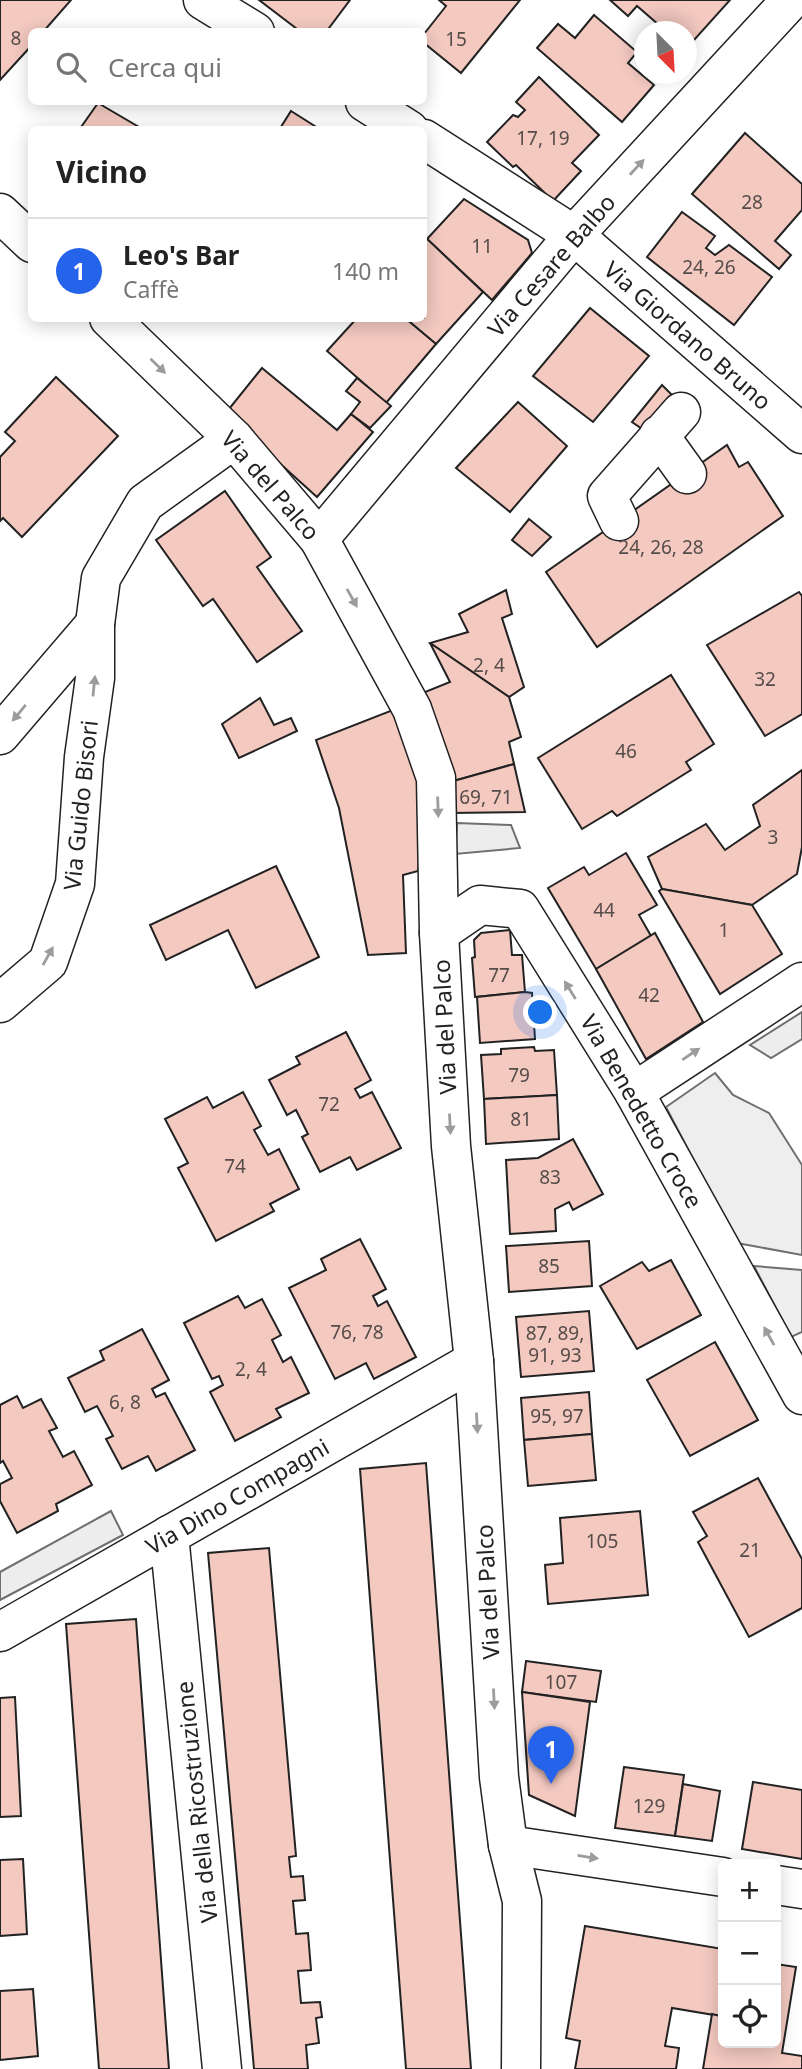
<!DOCTYPE html>
<html lang="it">
<head>
<meta charset="utf-8">
<style>
  :root { --surface:#fff; --page:#f2f2f2; --text:#222; --muted:#767676; --line:#e0e0e0; --accent:#2563eb }
  body { margin:0; font-family:"Noto Sans",sans-serif; background:var(--page); color:var(--text) }
  .controls { position:absolute; right:21px; bottom:21px; display:grid; overflow:hidden; border-radius:10px; box-shadow:0 4px 18px #0003 }
  .controls button { width:63px; height:63px; display:grid; place-items:center; padding:0; border:0; border-bottom:2px solid var(--line); background:var(--surface); color:var(--text); font:35px sans-serif }
  .compass { position:absolute; left:634px; top:21px; width:63px; height:63px; border-radius:50%; background:var(--surface); box-shadow:0 4px 18px #0003; rotate:156deg }
  .you { position:absolute; left:541px; top:1013px; width:24px; height:24px; margin:-18px; border:5px solid #fff; border-radius:50%; background:#1a73e8; box-shadow:0 0 0 10px #1a73e833 }
  .badge { display:grid; place-items:center; width:46px; height:46px; border-radius:50%; background:var(--accent); color:#fff; font-size:23px; font-weight:700 }
  .pin { position:absolute; translate:-50% -58px; filter:drop-shadow(0 2px 4px #0008) }
  .pin::after { content:''; position:absolute; top:37px; width:24px; height:21px; background:inherit; clip-path:polygon(0 0,100% 0,50% 100%) }
  .list { margin:0; padding:0; list-style:none }
  h2 { display:flex; justify-content:space-between; align-items:center; height:91px; margin:0; padding:0 28px; font-size:30px }
  h2 small { font-size:23px; font-weight:400; color:var(--muted) }
  .list li { display:grid; grid-template-columns:46px 1fr auto; gap:21px; align-items:center; box-sizing:border-box; height:105px; padding:0 28px; border-top:2px solid var(--line) }
  .list b { display:block; font-size:26px; white-space:nowrap }
  .list p { margin:0; font-size:23px; white-space:nowrap; color:var(--muted) }
  .list em { font-size:23px; font-style:normal; color:var(--muted) }
  .icon { flex:none; width:38px; height:38px; fill:none; stroke:currentColor; stroke-width:2; stroke-linecap:round; stroke-linejoin:round }
  .map { position:relative; flex:none; width:802px; height:2069px; overflow:hidden }
  .search { position:absolute; background:var(--surface); box-shadow:0 4px 18px #0003; left:28px; top:28px; width:399px; height:77px; display:flex; align-items:center; gap:18px; box-sizing:border-box; padding:0 24px; border-radius:10px; color:var(--muted); font-size:26px }
  .panel { position:absolute; background:var(--surface); box-shadow:0 4px 18px #0003; left:28px; top:126px; width:399px; height:196px; border-radius:10px }
  .map>svg:first-child { display:block }
  .green { fill:#eee; stroke:#6f6f6f; stroke-width:2 }
  .parking { fill:#ededed; stroke:#6f6f6f; stroke-width:2 }
  .building { fill:#f3c9c0; stroke:#222; stroke-width:2 }
  .lines { fill:none; stroke-linecap:round; stroke-linejoin:round }
  .minor-casing { stroke:#222; stroke-width:41 }
  .minor { stroke:#fff; stroke-width:38 }
  .oneway { fill:#9c9c9c }
  .labels { text-anchor:middle; dominant-baseline:central; stroke-width:5; stroke-linejoin:round; paint-order:stroke }
  .number-label { font-size:19px; fill:#564c4a }
  .street-label { font-size:23px; fill:#222; stroke:#fff }
</style>
</head>
<body>
<div class="map">
<svg width="802" height="2069" viewBox="0 0 802 2069">
  <rect width="100%" height="100%" fill="#fff"/>
  <!-- green -->
  <g class="green">
    <path d="M715,1073L733,1095L769,1113L802,1165V1255L737,1243L666,1107Z"/>
    <path d="M754,1266L802,1270V1332L791,1337Z"/>
  </g>
  <!-- parking -->
  <g class="parking">
    <path d="M457,823L511,825L520,848L455,854Z"/>
    <path d="M802,1012V1039L771,1058L750,1045Z"/>
    <path d="M111,1511L123,1535L0,1600V1572Z"/>
  </g>
  <!-- building -->
  <g class="building">
    <path d="M0,0H71L43,32H32V45L0,80Z"/>
    <path d="M259,0H350L326,32H301Z"/>
    <path d="M439,0H520L461,73L424,43V34L446,6Z"/>
    <path d="M610,0H730L686,49V32H667L637,6L628,16Z"/>
    <path d="M594,15L637,52L628,63L654,85L622,122L537,48L558,24L575,38Z"/>
    <path d="M539,77L599,135L572,163L581,171L553,201L516,165L513,167L487,142L513,115L518,117L525,110L516,102Z"/>
    <path d="M98,103L144,130H79Z"/>
    <path d="M291,111L321,130H279Z"/>
    <path d="M745,133L802,184V210L775,241L791,255L779,269L692,194Z"/>
    <path d="M464,199L528,240L532,253L492,300L427,239Z"/>
    <path d="M682,212L715,236L706,248L715,255L729,245L772,277L734,325L647,257Z"/>
    <path d="M424,236L483,292L436,344L405,318H424Z"/>
    <path d="M590,308L649,356L593,422L533,376Z"/>
    <path d="M357,318H405L436,344L386,403L327,351Z"/>
    <path d="M262,368L337,430L351,414L373,432L317,497L225,414Z"/>
    <path d="M56,377L118,436L22,537L3,518L0,521V457L15,441L5,432Z"/>
    <path d="M357,378L391,406L370,428L351,414L360,402L346,391Z"/>
    <path d="M662,385L678,401L648,433L632,422Z"/>
    <path d="M518,402L567,446L510,512L456,468Z"/>
    <path d="M727,445L739,467L748,462L783,516L597,647L546,572Z"/>
    <path d="M225,491L271,557L257,567L302,631L257,662L213,599L203,606L156,540Z"/>
    <path d="M529,519L551,537L532,556L512,540Z"/>
    <path d="M506,590L512,614L502,618L524,687L509,697L430,643L468,632L459,614Z"/>
    <path d="M799,592L802,596V714L765,736L707,645Z"/>
    <path d="M430,643L509,697L521,737L509,742L514,764L450,782L425,692L450,682Z"/>
    <path d="M671,675L714,744L686,762L691,770L617,816L612,811L582,829L538,758Z"/>
    <path d="M260,698L274,725L291,718L297,731L239,758L222,724Z"/>
    <path d="M403,706L425,813L418,871L403,875L406,953L368,955L339,808L316,740Z"/>
    <path d="M514,764L525,812L450,813V782Z"/>
    <path d="M802,770V847L797,874L752,905L662,889L648,857L706,824L725,850L760,826L753,805Z"/>
    <path d="M626,853L657,905L639,915L651,936L596,969L548,888L584,867L589,875Z"/>
    <path d="M276,866L319,957L256,988L228,930L166,960L150,925Z"/>
    <path d="M662,889L752,905L782,954L720,994L659,891Z"/>
    <path d="M510,930L512,955H522L525,992L475,997L472,958L475,957L474,940L481,933Z"/>
    <path d="M655,933L703,1022L646,1059L596,969Z"/>
    <path d="M525,992L532,993L535,1039L480,1043L477,997Z"/>
    <path d="M346,1032L371,1080L355,1089L360,1098L372,1092L401,1148L357,1170L350,1157L320,1172L302,1137L308,1134L296,1110L287,1115L269,1080L300,1064L296,1057Z"/>
    <path d="M534,1047L535,1051L554,1050L557,1095L484,1099L481,1055L501,1054V1049Z"/>
    <path d="M243,1092L261,1126L254,1130L268,1155L279,1149L299,1189L270,1204L274,1211L216,1241L178,1168L188,1163L165,1119L207,1097L213,1108Z"/>
    <path d="M557,1095L559,1139L486,1144L484,1099Z"/>
    <path d="M573,1139L603,1194L573,1210L569,1202L555,1209L556,1231L510,1234L506,1160L538,1158Z"/>
    <path d="M360,1239L386,1289L373,1296L378,1306L387,1301L416,1357L374,1379L366,1363L335,1379L289,1288L326,1270L321,1259Z"/>
    <path d="M589,1241L592,1286L509,1292L506,1246Z"/>
    <path d="M671,1260L701,1315L637,1349L600,1286L642,1262L649,1271Z"/>
    <path d="M238,1296L245,1308L262,1299L281,1335L272,1340L283,1362L291,1357L309,1393L276,1409L281,1417L235,1441L210,1392L223,1385L219,1376L212,1379L184,1323Z"/>
    <path d="M589,1311L594,1371L521,1377L516,1317Z"/>
    <path d="M142,1329L169,1380L152,1389L156,1397L165,1393L195,1450L156,1471L148,1456L122,1469L106,1439L113,1436L97,1406L85,1412L68,1378L104,1360L100,1351Z"/>
    <path d="M715,1342L758,1420L690,1456L647,1380Z"/>
    <path d="M589,1392L592,1434L524,1440L521,1398Z"/>
    <path d="M17,1396L23,1408L41,1399L57,1428L49,1431L63,1457L74,1451L92,1485L56,1504L58,1511L17,1533L0,1501V1484L12,1478L3,1461L0,1463V1405Z"/>
    <path d="M592,1434L596,1480L528,1486L524,1440Z"/>
    <path d="M426,1463L471,2069H406L360,1469Z"/>
    <path d="M758,1478L802,1559V1608L749,1637L698,1542L707,1536L693,1512Z"/>
    <path d="M640,1511L648,1595L548,1604L545,1565L563,1563L560,1518Z"/>
    <path d="M269,1548L296,1856L289,1857L291,1877L303,1876L305,1900L293,1901L296,1934L308,1933L311,1970L298,1971L301,2003L320,2002L322,2017L316,2018L319,2043L306,2045L308,2069H254L208,1553Z"/>
    <path d="M136,1619L169,2069H99L66,1624Z"/>
    <path d="M526,1661L601,1671L596,1702L522,1692Z"/>
    <path d="M522,1692L590,1702L575,1816L529,1795Z"/>
    <path d="M15,1697L21,1816L0,1817V1698Z"/>
    <path d="M624,1767L684,1775L675,1836L615,1828Z"/>
    <path d="M753,1782L802,1790V1859L742,1849Z"/>
    <path d="M683,1784L720,1791L712,1841L675,1836Z"/>
    <path d="M23,1859L27,1934L0,1936V1860Z"/>
    <path d="M585,1926L723,1949V1998L720,2016L672,2008L665,2046L679,2048L676,2069H575L580,2041L566,2038Z"/>
    <path d="M776,1964L796,1967L782,2053L802,2056V2069H703L712,2014L720,2016L723,1998V2043H776Z"/>
    <path d="M33,1989L38,2056L0,2060V1991Z"/>
  </g>
  <g class="lines">
    <defs>
      <g id="minor">
        <path d="M203,0L255,32"/>
        <path d="M365,102L409,130"/>
        <path d="M424,139L574,235L802,434"/>
        <path d="M0,213L32,243"/>
        <path d="M109,318L234,439L319,539L412,709L436,778L439,933L451,1146L474,1361L499,1777L508,1845L723,1877"/>
        <path d="M659,435L687,474"/>
        <path d="M619,521L607,496L681,412"/>
        <path d="M319,539L574,235L791,0"/>
        <path d="M0,735L95,624"/>
        <path d="M439,933L480,905L520,909L634,1092L802,1395"/>
        <path d="M0,1003L48,962L75,884L84,757L95,678V624L101,578L145,503L234,439"/>
        <path d="M634,1092L802,982"/>
        <path d="M169,1535L222,2069"/>
        <path d="M0,1632L474,1361"/>
        <path d="M508,1845L522,1901L521,2069"/>
        <path d="M776,1885L802,1889"/>
      </g>
    </defs>
    <!-- minor casing -->
    <use href="#minor" class="minor-casing"/>
    <!-- minor -->
    <use href="#minor" class="minor"/>
  </g>
  <!-- one-way arrows -->
  <defs><path id="oneway-solid" d="M-6-.8H1V-3.2L6.5 0L1 3.2V.8H-6Z" transform="scale(1.75)"/></defs>
  <g class="oneway">
    <use href="#oneway-solid" transform="translate(637 167) rotate(-47)"/>
    <use href="#oneway-solid" transform="translate(158 366) rotate(44)"/>
    <use href="#oneway-solid" transform="translate(352 598) rotate(61)"/>
    <use href="#oneway-solid" transform="translate(94 686) rotate(-84)"/>
    <use href="#oneway-solid" transform="translate(19 713) rotate(130)"/>
    <use href="#oneway-solid" transform="translate(438 807) rotate(88)"/>
    <use href="#oneway-solid" transform="translate(48 956) rotate(-61)"/>
    <use href="#oneway-solid" transform="translate(570 990) rotate(-122)"/>
    <use href="#oneway-solid" transform="translate(691 1054) rotate(-34)"/>
    <use href="#oneway-solid" transform="translate(450 1124) rotate(87)"/>
    <use href="#oneway-solid" transform="translate(769 1336) rotate(-119)"/>
    <use href="#oneway-solid" transform="translate(477 1423) rotate(87)"/>
    <use href="#oneway-solid" transform="translate(494 1699) rotate(87)"/>
    <use href="#oneway-solid" transform="translate(588 1857) rotate(9)"/>
  </g>
  <g class="labels">
    <!-- number labels -->
    <g class="number-label">
      <text x="16" y="38">8</text>
      <text x="456" y="39">15</text>
      <text x="543" y="138">17, 19</text>
      <text x="752" y="202">28</text>
      <text x="482" y="246">11</text>
      <text x="709" y="267">24, 26</text>
      <text x="661" y="547">24, 26, 28</text>
      <text x="489" y="665">2, 4</text>
      <text x="765" y="679">32</text>
      <text x="626" y="751">46</text>
      <text x="486" y="797">69, 71</text>
      <text x="773" y="837">3</text>
      <text x="604" y="910">44</text>
      <text x="724" y="930">1</text>
      <text x="499" y="975">77</text>
      <text x="649" y="995">42</text>
      <text x="519" y="1075">79</text>
      <text x="329" y="1104">72</text>
      <text x="521" y="1119">81</text>
      <text x="235" y="1166">74</text>
      <text x="550" y="1177">83</text>
      <text x="549" y="1266">85</text>
      <text x="357" y="1332">76, 78</text>
      <text x="555" y="1333">87, 89,<tspan x="555" dy="22">91, 93</tspan></text>
      <text x="251" y="1369">2, 4</text>
      <text x="125" y="1402">6, 8</text>
      <text x="557" y="1416">95, 97</text>
      <text x="602" y="1541">105</text>
      <text x="750" y="1550">21</text>
      <text x="561" y="1682">107</text>
      <text x="649" y="1806">129</text>
    </g>
    <!-- street labels -->
    <g class="street-label">
      <text transform="translate(551 265) rotate(-49)">Via Cesare Balbo</text>
      <text transform="translate(688 335) rotate(41)">Via Giordano Bruno</text>
      <text transform="translate(271 485) rotate(49)">Via del Palco</text>
      <text transform="translate(80 805) rotate(-84)">Via Guido Bisori</text>
      <text transform="translate(444 1027) rotate(-93)">Via del Palco</text>
      <text transform="translate(642 1111) rotate(60)">Via Benedetto Croce</text>
      <text transform="translate(237 1496) rotate(-30)">Via Dino Compagni</text>
      <text transform="translate(487 1592) rotate(-93)">Via del Palco</text>
      <text transform="translate(196 1802) rotate(-96)">Via della Ricostruzione</text>
    </g>
  </g>
</svg>
<div class="controls">
<button>+</button>
<button>−</button>
<button><svg class="icon" aria-label="locate" viewBox="0 0 24 24"><circle cx="12" cy="12" r="6"/><path d="M12 2v4M12 18v4M2 12h4M18 12h4"/></svg></button>
</div>
<svg class="compass" viewBox="-18 -18 36 36"><path d="M0-13l5 13h-10z" fill="#e53935"/><path d="M0 13l5-13h-10z" fill="#767676"/></svg>
<div class="you"></div>
<div class="pin badge" style="left:551px;top:1784px">1</div>
<div class="search"><svg class="icon" aria-label="search" viewBox="0 0 24 24"><circle cx="10" cy="10" r="6"/><path d="M15 15l6 6"/></svg>Cerca qui</div>
<section class="panel">
<h2>Vicino<small></small></h2>
<ul class="list">
<li><span class="badge">1</span><div><b>Leo's Bar</b><p>Caffè</p></div><em>140 m</em></li>
</ul>
</section>
</div>
</body>
</html>
